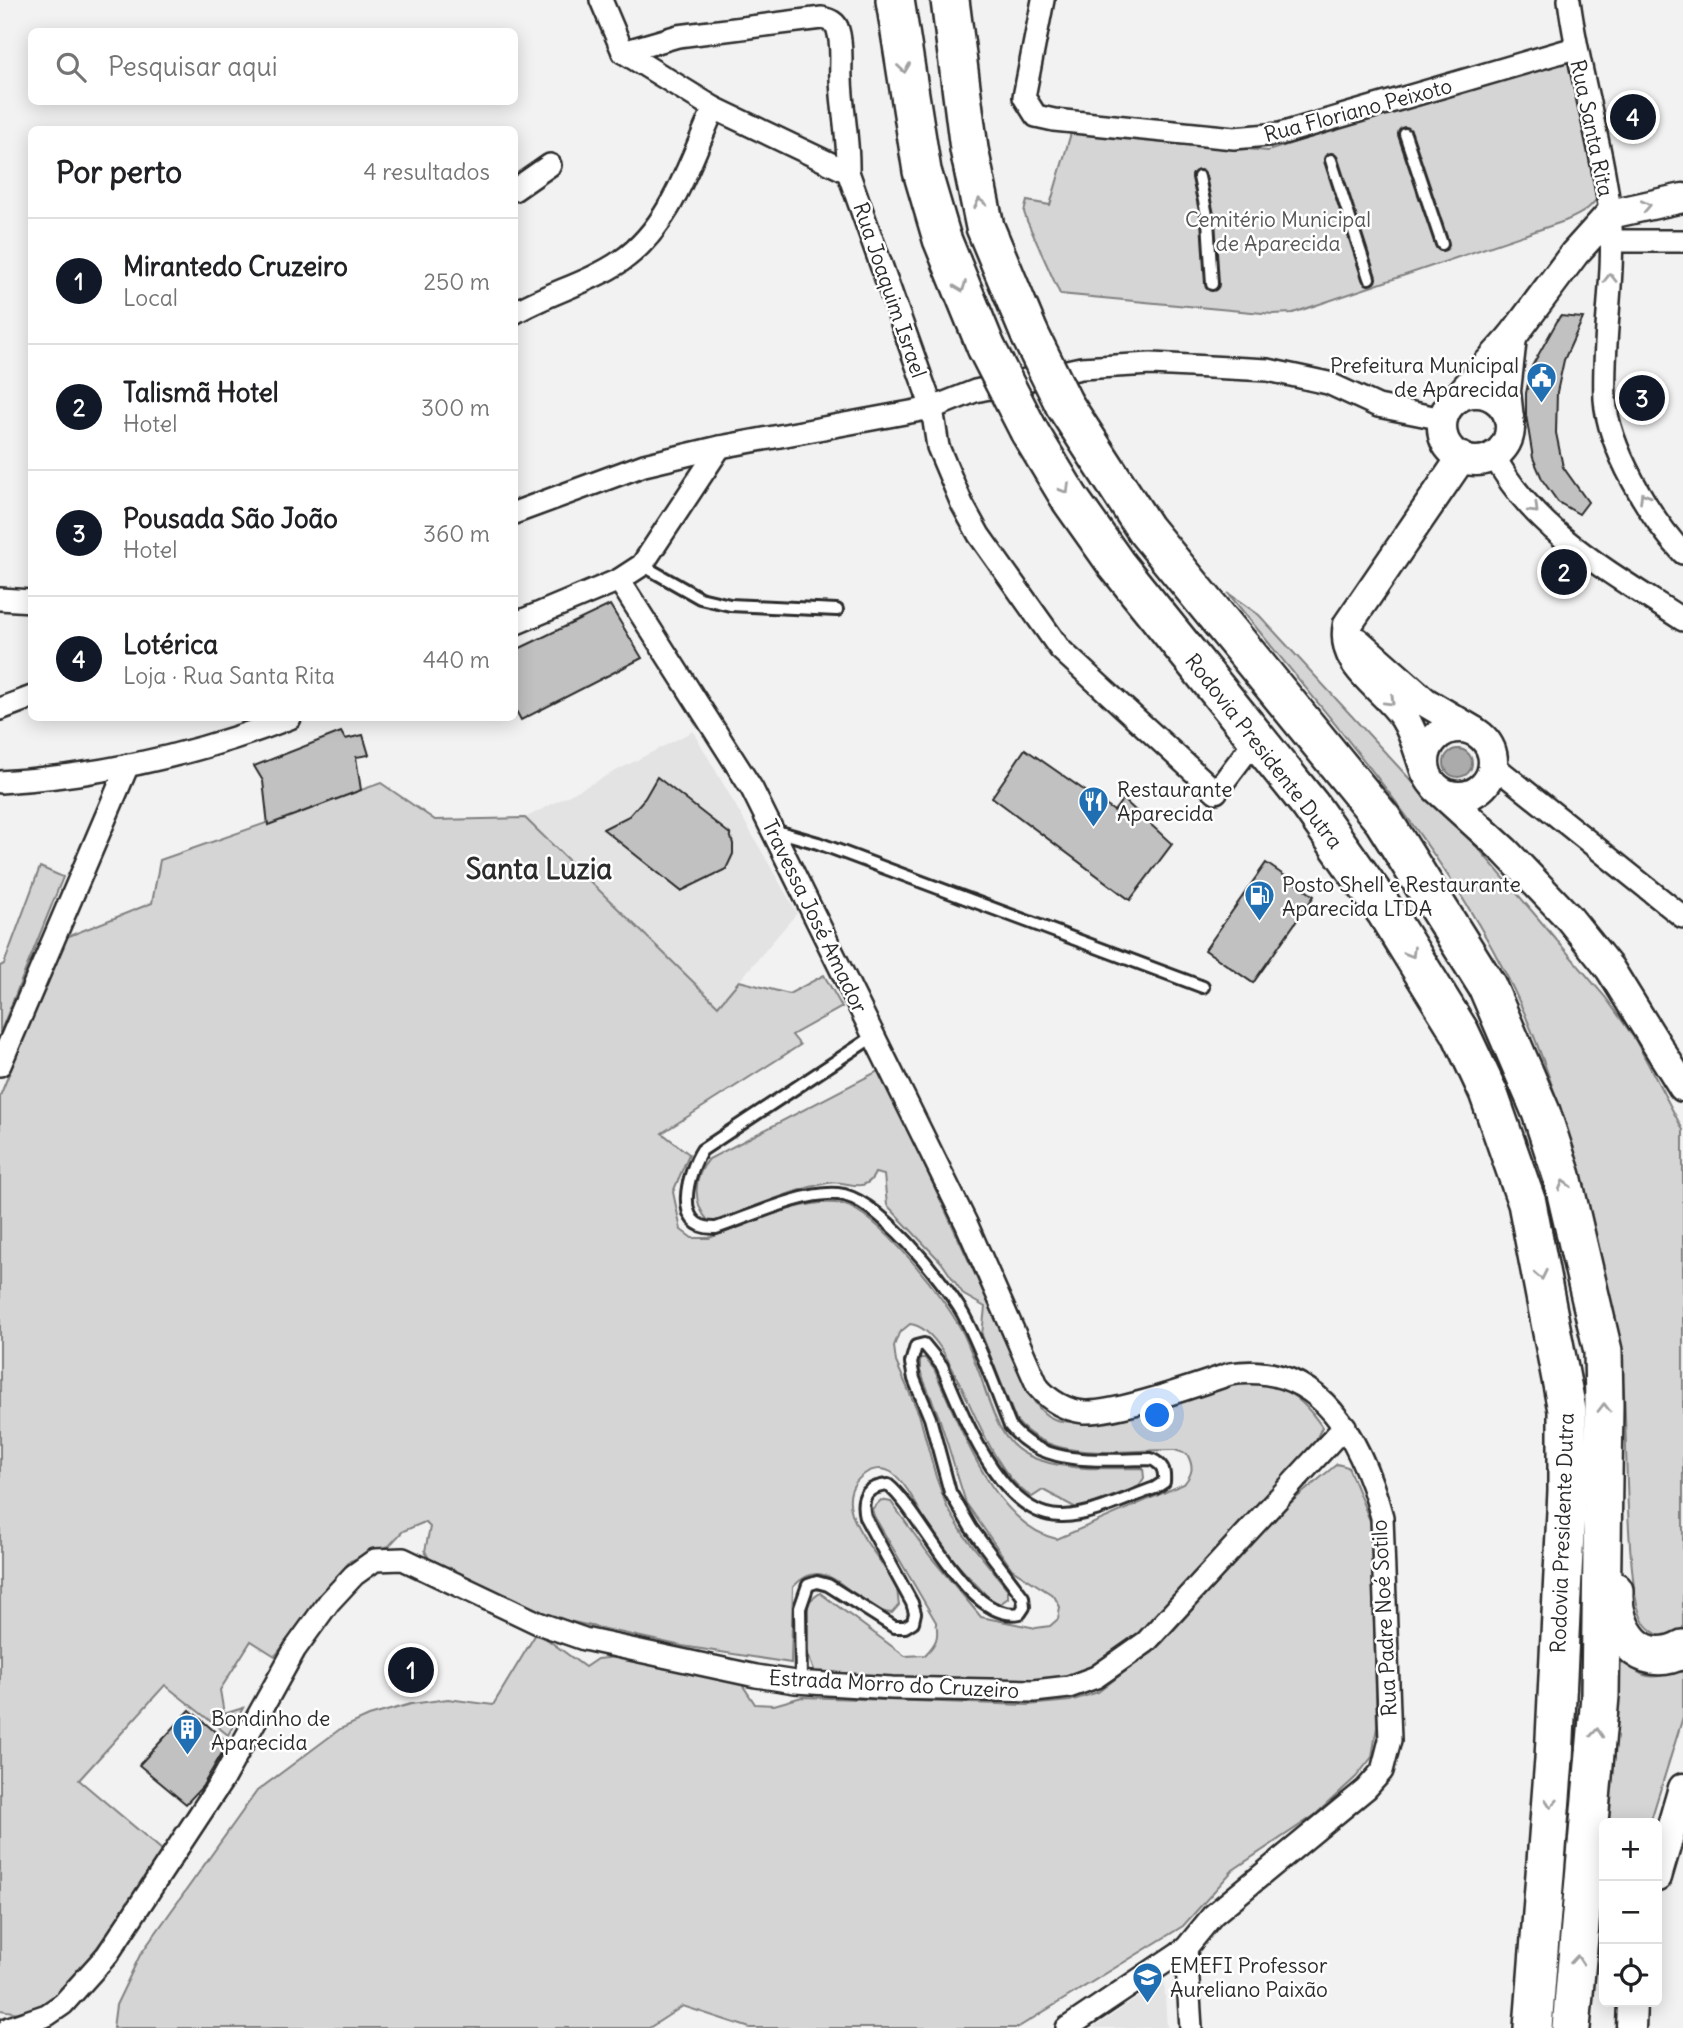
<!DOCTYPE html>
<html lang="pt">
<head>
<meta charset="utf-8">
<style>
  :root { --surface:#fff; --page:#f2f2f2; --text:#202124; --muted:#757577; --line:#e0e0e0; --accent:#111827 }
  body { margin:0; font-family:Delius,sans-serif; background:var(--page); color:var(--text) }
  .controls { position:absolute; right:21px; bottom:21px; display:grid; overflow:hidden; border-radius:10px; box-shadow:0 4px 18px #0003 }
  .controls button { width:63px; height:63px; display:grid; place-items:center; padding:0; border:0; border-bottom:2px solid var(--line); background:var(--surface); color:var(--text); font:35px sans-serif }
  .you { position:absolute; left:1158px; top:1416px; width:24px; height:24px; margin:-18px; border:5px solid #fff; border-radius:50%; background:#1a73e8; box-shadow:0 0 0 10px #1a73e833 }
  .badge { display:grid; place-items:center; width:46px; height:46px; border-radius:50%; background:var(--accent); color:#fff; font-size:23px; font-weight:700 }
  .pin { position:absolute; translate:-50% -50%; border:4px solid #fff; box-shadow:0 2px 7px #0006 }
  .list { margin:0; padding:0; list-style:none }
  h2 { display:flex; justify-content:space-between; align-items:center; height:91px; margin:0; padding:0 28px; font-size:30px }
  h2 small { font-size:23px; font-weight:400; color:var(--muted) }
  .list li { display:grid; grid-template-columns:46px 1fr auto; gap:21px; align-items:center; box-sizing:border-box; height:126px; padding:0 28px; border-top:2px solid var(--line) }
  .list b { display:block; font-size:26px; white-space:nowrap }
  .list p { margin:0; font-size:23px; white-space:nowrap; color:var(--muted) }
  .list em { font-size:23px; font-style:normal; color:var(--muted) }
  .icon { flex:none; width:38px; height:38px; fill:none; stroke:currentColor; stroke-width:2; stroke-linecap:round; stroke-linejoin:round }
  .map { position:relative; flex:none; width:1683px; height:2028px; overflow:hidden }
  .search { position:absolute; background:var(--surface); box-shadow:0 4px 18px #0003; left:28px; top:28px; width:490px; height:77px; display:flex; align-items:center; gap:18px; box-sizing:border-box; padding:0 24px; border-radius:10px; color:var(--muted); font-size:26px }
  .panel { position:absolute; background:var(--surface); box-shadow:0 4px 18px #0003; left:28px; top:126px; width:490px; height:595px; border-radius:10px }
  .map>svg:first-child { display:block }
  .built { fill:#e3e3e3 }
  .green { fill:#d5d5d5; stroke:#808080; stroke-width:2 }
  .water { fill:#ababab; stroke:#787878; stroke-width:2 }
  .building { fill:#c1c1c1; stroke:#2b2b2b; stroke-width:2 }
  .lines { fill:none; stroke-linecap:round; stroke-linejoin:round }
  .lane-casing { stroke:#2b2b2b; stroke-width:16 }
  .street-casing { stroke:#2b2b2b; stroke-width:26 }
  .secondary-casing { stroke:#2b2b2b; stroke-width:33 }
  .highway-casing { stroke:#2b2b2b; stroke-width:42 }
  .lane { stroke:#fff; stroke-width:10 }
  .street { stroke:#fff; stroke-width:21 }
  .secondary { stroke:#fff; stroke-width:28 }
  .highway { stroke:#fff; stroke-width:37 }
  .highway-bridge-casing { stroke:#2b2b2b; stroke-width:42; stroke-linecap:butt }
  .highway-bridge { stroke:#fff; stroke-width:37 }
  .oneway { stroke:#a0a0a0 }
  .labels { text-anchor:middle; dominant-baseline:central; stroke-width:5; stroke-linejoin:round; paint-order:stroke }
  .street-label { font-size:21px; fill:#2b2b2b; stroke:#fff }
  .park-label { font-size:21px; fill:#565656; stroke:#fff }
  .poi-label { font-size:21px; fill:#2b2b2b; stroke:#fff; text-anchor:start }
  .district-label { font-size:28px; font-weight:bold; fill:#2b2b2b; stroke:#fff }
</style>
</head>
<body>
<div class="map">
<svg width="1683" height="2028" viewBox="0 0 1683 2028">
  <rect width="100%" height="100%" fill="#f2f2f2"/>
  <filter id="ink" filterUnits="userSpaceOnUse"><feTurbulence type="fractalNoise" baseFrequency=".0143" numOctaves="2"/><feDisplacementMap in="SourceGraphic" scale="14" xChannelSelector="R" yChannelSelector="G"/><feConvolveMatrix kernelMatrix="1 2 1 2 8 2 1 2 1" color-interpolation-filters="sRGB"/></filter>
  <g filter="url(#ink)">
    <!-- built -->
    <g class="built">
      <path d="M693,731L797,913L718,1006L525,818Z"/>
      <path d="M1164,1980L1167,2028H1093Z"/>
    </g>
    <!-- green -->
    <g class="green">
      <path d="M1574,52L1603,189C1593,207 1584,213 1565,221L1293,313L1273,314L1060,294L1027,221L1024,212L1027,201L1050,205L1071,133L1268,151Z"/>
      <path d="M1228,593L1259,615L1417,787L1479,849L1606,998L1635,1039L1683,1130V1639L1672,1642C1659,1636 1646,1630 1641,1617C1634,1598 1633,1578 1631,1558C1626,1503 1627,1448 1624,1393C1621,1346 1610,1299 1599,1254C1580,1171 1557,1089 1524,1012C1457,860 1331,721 1228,593Z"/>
      <path d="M381,783L435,820L525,818L718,1006L739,981L789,994L824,975L842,1007L792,1035L800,1045L662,1133L689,1154L673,1192L681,1230L692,1238H709C745,1226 805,1196 842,1204C879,1213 948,1301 964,1335C970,1348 975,1362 980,1375C990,1403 998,1441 1027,1455C1062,1472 1106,1468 1143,1468L1144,1478L1138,1487L1078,1509L1043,1490L1032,1497C977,1466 957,1329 910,1324L899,1333L894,1346L896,1362L919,1414L936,1477L947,1507L964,1535L1008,1590V1598L1000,1604L990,1599C973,1581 955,1563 939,1543C924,1524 910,1484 891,1472C884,1468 874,1468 866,1473C820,1503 885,1558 897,1589C898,1594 898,1601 899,1605L892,1613C855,1612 829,1547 793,1587L791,1663L682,1646L555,1618L430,1561L425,1551L430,1527L425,1522L403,1531L389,1546L350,1561L275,1656L251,1641L220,1690L224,1714L243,1708L228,1735L165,1685L79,1780L162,1850L107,1934L61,1996L46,2008L25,2014L0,2010V1096L64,938L152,903L160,860Z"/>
      <path d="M40,867L63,877L0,1033V966L4,964Z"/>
      <path d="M880,1070L1034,1401C1040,1409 1045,1416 1054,1419C1089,1432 1187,1395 1225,1385C1272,1378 1296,1388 1322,1427L1314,1444L1144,1630L1097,1665L1075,1676L1028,1683L815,1674L808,1654V1602L820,1593L905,1656L925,1655C937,1643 939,1637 936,1622L874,1516L872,1509L881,1500L891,1502L930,1556L981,1617L1036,1628L1050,1626L1058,1619L1060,1607L1054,1596L1012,1569L966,1503L939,1417L920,1371V1358H925L934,1369C959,1422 993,1525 1057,1539L1184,1484C1193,1473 1194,1467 1187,1454L1175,1450C1124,1449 1052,1465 1016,1420L982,1335L985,1307L964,1295L941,1262L887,1205L884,1175L875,1173C865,1196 847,1179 828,1183C793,1189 752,1209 718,1221L709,1222C692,1203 693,1177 709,1159Z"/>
      <path d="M1337,1464L1348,1467L1371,1523L1377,1727L1372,1757L1356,1777L1315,1815L1233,1870L1183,1926L1017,2028H750L683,2006L649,2028H113L116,2005L140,1955L257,1791L340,1729L369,1716L411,1704L448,1699L493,1705L537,1632L585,1667L597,1659L617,1657L741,1683L755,1704L774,1705L802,1697L1028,1705L1070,1701L1098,1692L1162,1643L1283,1509Z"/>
      <path d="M1617,1653C1641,1679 1650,1683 1683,1667V1717L1650,1823H1604Z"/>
    </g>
    <!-- water -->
    <circle class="water" cx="1458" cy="763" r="14"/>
    <!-- building -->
    <g class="building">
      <path d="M1560,316L1583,318L1564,360L1557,392L1556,433L1563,467L1588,502L1579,514L1558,502L1543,481L1533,458L1526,415V393L1532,366Z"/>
      <path d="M610,605L642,658L521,720L514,707V651Z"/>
      <path d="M341,732L345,739L363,735L369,755L356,757L361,790L268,825L263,781L254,766Z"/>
      <path d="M1025,749L1114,811L1123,799L1172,844L1130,900L992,797Z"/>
      <path d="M657,777L730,834L733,844V854L726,869L681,891L603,829L629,816L645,798Z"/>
      <path d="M1266,863L1314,896L1253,983L1205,950Z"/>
      <path d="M190,1710L228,1743L202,1787L186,1804L139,1765Z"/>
    </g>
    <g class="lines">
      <defs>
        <g id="lane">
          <path d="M1405,134L1442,244"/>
          <path d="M1331,160L1369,278"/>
          <path d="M1199,177L1208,220L1212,284"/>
          <path d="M642,565L700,598L730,605L837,610"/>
          <path d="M773,830L818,843L1203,987"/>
          <path d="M801,1683L800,1608L808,1585L817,1582L828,1585L894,1627H905L913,1622L915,1613L912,1603L865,1517C860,1496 867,1487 888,1485C922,1512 968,1624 1020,1613L1024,1607L1023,1597L971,1528L950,1492L930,1418L914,1379L911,1363L916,1346L924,1344L942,1366C962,1412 1001,1519 1063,1516C1093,1515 1126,1498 1155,1488L1164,1482C1165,1469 1162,1464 1151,1459C1103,1459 1043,1468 1010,1426C995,1389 982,1349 963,1314C944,1281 877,1197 838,1194C803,1191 750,1217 716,1228C671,1230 688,1172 702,1150L874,1036"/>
        </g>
        <g id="street">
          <path d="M601,0L623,52L714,108L848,172"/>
          <path d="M1043,0L1024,97L1036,116L1054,120L1234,138L1280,134L1575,48"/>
          <path d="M1569,0C1578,72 1602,142 1610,213C1616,275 1602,337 1605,399C1608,447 1650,518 1683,553"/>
          <path d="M623,52L678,36L822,18C830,20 836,22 838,30C843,46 840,64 841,79C842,111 849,140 848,172L932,408L938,447L962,504L979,535L1060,649L1216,792L1256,739"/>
          <path d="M514,190L550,165"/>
          <path d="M1610,241H1683"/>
          <path d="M514,313C548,293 589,283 621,261C671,227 690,161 714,108"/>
          <path d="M1494,455C1532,531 1615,575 1683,620"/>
          <path d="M514,513L644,465L720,447L932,408L975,391L1081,368L1151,364L1268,370L1328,383L1378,406L1443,419"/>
          <path d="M619,580L752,789L966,1223L1038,1387C1050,1401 1065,1410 1084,1412C1115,1414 1198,1385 1230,1374C1322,1360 1362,1443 1382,1517L1390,1740L1382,1771L1366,1789L1213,1915L1186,1948L1067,2028"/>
          <path d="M0,599L32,601"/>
          <path d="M514,624L619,580L642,565L720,447"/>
          <path d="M0,709L32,697"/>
          <path d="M1493,765L1683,917"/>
          <path d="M0,782C99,776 198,754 290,718"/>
          <path d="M0,1065L128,765"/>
          <path d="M1186,1948L1191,2028"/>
          <path d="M9,2028L47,2015L63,2004L107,1955L223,1779L295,1649L329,1602L354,1575L375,1560L403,1559L538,1623L584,1639L756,1676L795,1682L892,1688L1034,1691L1069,1687L1096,1677L1146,1642L1345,1426"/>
        </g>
        <g id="secondary">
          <circle cx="1476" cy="427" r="34"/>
          <path d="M1456,399L1512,337L1574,254L1610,214L1683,198"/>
          <path d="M1509,419L1506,391L1512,337"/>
          <path d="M1357,642L1425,702L1474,731"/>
          <circle cx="1459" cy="762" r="34"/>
          <path d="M1426,773C1419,754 1415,734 1404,717C1384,686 1339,667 1348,624L1462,457"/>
          <path d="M1436,788L1505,851L1569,918L1610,969L1683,1087"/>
          <path d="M1657,1877L1683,1788"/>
          <path d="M1631,2028L1632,2002"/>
        </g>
        <g id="highway">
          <path d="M895,0L922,171L942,239L986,347"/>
          <path d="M950,0L969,149L985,227L1030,335"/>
          <path d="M1064,404L1145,529L1383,820L1487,986L1541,1112L1562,1176L1603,1351L1604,1404L1600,1696L1571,2028"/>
          <path d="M1029,431L1070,499L1116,564L1310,805L1385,911L1460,1032L1488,1092L1527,1203L1567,1410V1491L1554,1759L1533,2028"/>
          <path d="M1614,1591C1612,1631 1640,1672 1683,1649"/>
        </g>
      </defs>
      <!-- lane casing -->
      <use href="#lane" class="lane-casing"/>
      <!-- street casing -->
      <use href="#street" class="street-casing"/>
      <!-- secondary casing -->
      <use href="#secondary" class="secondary-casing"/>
      <!-- highway casing -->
      <use href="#highway" class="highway-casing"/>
      <!-- lane -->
      <use href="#lane" class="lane"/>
      <!-- street -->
      <use href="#street" class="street"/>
      <!-- secondary -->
      <use href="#secondary" class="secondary"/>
      <!-- highway -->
      <use href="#highway" class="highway"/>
      <defs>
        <g id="highway-bridge">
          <path d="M1030,335L1064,404"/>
          <path d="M986,347L1029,431"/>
        </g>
      </defs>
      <!-- highway-bridge casing -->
      <use href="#highway-bridge" class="highway-bridge-casing"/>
      <!-- highway-bridge -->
      <use href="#highway-bridge" class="highway-bridge"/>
    </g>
    <!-- one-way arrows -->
    <defs><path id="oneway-chevron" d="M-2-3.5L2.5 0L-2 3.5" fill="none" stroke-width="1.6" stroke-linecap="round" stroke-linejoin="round" transform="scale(1.75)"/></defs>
    <g class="oneway">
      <use href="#oneway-chevron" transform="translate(904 68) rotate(82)"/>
      <use href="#oneway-chevron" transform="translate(980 203) rotate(-102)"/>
      <use href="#oneway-chevron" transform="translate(1646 206) rotate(-12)"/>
      <use href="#oneway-chevron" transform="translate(1610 278) rotate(-90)"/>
      <use href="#oneway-chevron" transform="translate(961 287) rotate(69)"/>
      <use href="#oneway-chevron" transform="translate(1065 489) rotate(59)"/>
      <use href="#oneway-chevron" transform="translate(1644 497) rotate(-121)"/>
      <use href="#oneway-chevron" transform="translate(1534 509) rotate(45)"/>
      <use href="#oneway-chevron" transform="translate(1390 701) rotate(45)"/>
      <use href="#oneway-chevron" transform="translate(1411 953) rotate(59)"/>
      <use href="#oneway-chevron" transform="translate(1564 1185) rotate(-106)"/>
      <use href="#oneway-chevron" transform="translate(1541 1275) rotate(78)"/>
      <use href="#oneway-chevron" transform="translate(1604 1408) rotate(-90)"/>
      <use href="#oneway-chevron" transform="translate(1597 1733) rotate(-85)"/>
      <use href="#oneway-chevron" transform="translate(1551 1803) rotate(94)"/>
      <use href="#oneway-chevron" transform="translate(1577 1960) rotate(-85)"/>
    </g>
  </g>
  <!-- icons -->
  <defs>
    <symbol id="civic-pin" viewBox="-11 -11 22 30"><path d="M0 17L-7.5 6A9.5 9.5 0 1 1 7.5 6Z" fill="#1f6fb2" stroke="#fff"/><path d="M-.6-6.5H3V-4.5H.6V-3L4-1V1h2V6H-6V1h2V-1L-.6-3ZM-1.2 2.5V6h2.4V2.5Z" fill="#fff"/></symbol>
    <symbol id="restaurant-pin" viewBox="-11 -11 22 30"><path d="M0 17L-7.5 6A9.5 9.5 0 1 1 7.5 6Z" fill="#1f6fb2" stroke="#fff"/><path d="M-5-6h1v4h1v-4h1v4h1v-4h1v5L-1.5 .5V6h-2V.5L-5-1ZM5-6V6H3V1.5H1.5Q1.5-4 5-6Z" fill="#fff"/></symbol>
    <symbol id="fuel-pin" viewBox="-11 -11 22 30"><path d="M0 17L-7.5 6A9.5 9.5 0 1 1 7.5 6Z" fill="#1f6fb2" stroke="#fff"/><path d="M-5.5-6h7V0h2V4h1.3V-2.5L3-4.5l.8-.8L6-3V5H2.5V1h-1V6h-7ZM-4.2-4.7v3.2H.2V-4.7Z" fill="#fff"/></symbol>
    <symbol id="building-pin" viewBox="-11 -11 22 30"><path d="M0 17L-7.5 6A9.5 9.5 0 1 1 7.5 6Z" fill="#1f6fb2" stroke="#fff"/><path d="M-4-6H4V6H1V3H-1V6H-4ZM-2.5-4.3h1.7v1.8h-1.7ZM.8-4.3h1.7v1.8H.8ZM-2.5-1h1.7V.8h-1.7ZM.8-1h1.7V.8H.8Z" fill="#fff"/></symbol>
    <symbol id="school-pin" viewBox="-11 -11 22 30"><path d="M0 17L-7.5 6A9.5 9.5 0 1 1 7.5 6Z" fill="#1f6fb2" stroke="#fff"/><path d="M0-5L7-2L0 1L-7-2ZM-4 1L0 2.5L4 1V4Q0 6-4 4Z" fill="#fff"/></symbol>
  </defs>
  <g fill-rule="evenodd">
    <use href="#civic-pin" x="1524" y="360" width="35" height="47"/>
    <use href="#restaurant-pin" x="1076" y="784" width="35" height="47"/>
    <use href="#fuel-pin" x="1242" y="878" width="35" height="47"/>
    <use href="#building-pin" x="170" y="1712" width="35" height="47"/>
    <use href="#school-pin" x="1130" y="1960" width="35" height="47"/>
  </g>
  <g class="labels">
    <!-- street labels -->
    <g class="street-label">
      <text transform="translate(1358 110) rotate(-15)">Rua Floriano Peixoto</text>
      <text transform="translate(1592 128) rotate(78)">Rua Santa Rita</text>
      <text transform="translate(890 290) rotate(71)">Rua Joaquim Israel</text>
      <text transform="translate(1264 751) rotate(52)">Rodovia Presidente Dutra</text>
      <text transform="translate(815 916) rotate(64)">Travessa José Amador</text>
      <text transform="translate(1562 1533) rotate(-88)">Rodovia Presidente Dutra</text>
      <text transform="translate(1384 1618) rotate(-93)">Rua Padre Noé Sotilo</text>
      <text transform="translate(894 1684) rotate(3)">Estrada Morro do Cruzeiro</text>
    </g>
    <!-- park labels -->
    <g class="park-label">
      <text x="1278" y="219">Cemitério Municipal<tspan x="1278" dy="24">de Aparecida</tspan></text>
    </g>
    <!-- poi labels -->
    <g class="poi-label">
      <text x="1519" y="365" text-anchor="end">Prefeitura Municipal<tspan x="1519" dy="24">de Aparecida</tspan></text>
      <text x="1117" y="789">Restaurante<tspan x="1117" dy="24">Aparecida</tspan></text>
      <text x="1282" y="884">Posto Shell e Restaurante<tspan x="1282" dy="24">Aparecida LTDA</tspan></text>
      <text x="211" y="1718">Bondinho de<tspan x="211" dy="24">Aparecida</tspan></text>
      <text x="1170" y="1965">EMEFI Professor<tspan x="1170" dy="24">Aureliano Paixão</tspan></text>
    </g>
    <!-- district labels -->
    <g class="district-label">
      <text x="539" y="869">Santa Luzia</text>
    </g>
  </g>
</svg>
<div class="controls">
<button>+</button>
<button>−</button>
<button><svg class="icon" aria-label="locate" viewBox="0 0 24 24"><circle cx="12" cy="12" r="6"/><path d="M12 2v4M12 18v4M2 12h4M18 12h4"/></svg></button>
</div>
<div class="you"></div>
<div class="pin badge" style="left:411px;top:1670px">1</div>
<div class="pin badge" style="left:1564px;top:572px">2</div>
<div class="pin badge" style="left:1642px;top:398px">3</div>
<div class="pin badge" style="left:1633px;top:117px">4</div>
<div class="search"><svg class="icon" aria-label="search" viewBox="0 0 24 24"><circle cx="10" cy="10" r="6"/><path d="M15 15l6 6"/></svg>Pesquisar aqui</div>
<section class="panel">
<h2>Por perto<small>4 resultados</small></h2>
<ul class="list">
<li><span class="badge">1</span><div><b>Mirantedo Cruzeiro</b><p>Local</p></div><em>250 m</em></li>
<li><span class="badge">2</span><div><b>Talismã Hotel</b><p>Hotel</p></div><em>300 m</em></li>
<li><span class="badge">3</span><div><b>Pousada São João</b><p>Hotel</p></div><em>360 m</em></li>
<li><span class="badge">4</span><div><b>Lotérica</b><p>Loja · Rua Santa Rita</p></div><em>440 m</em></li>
</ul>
</section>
</div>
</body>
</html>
